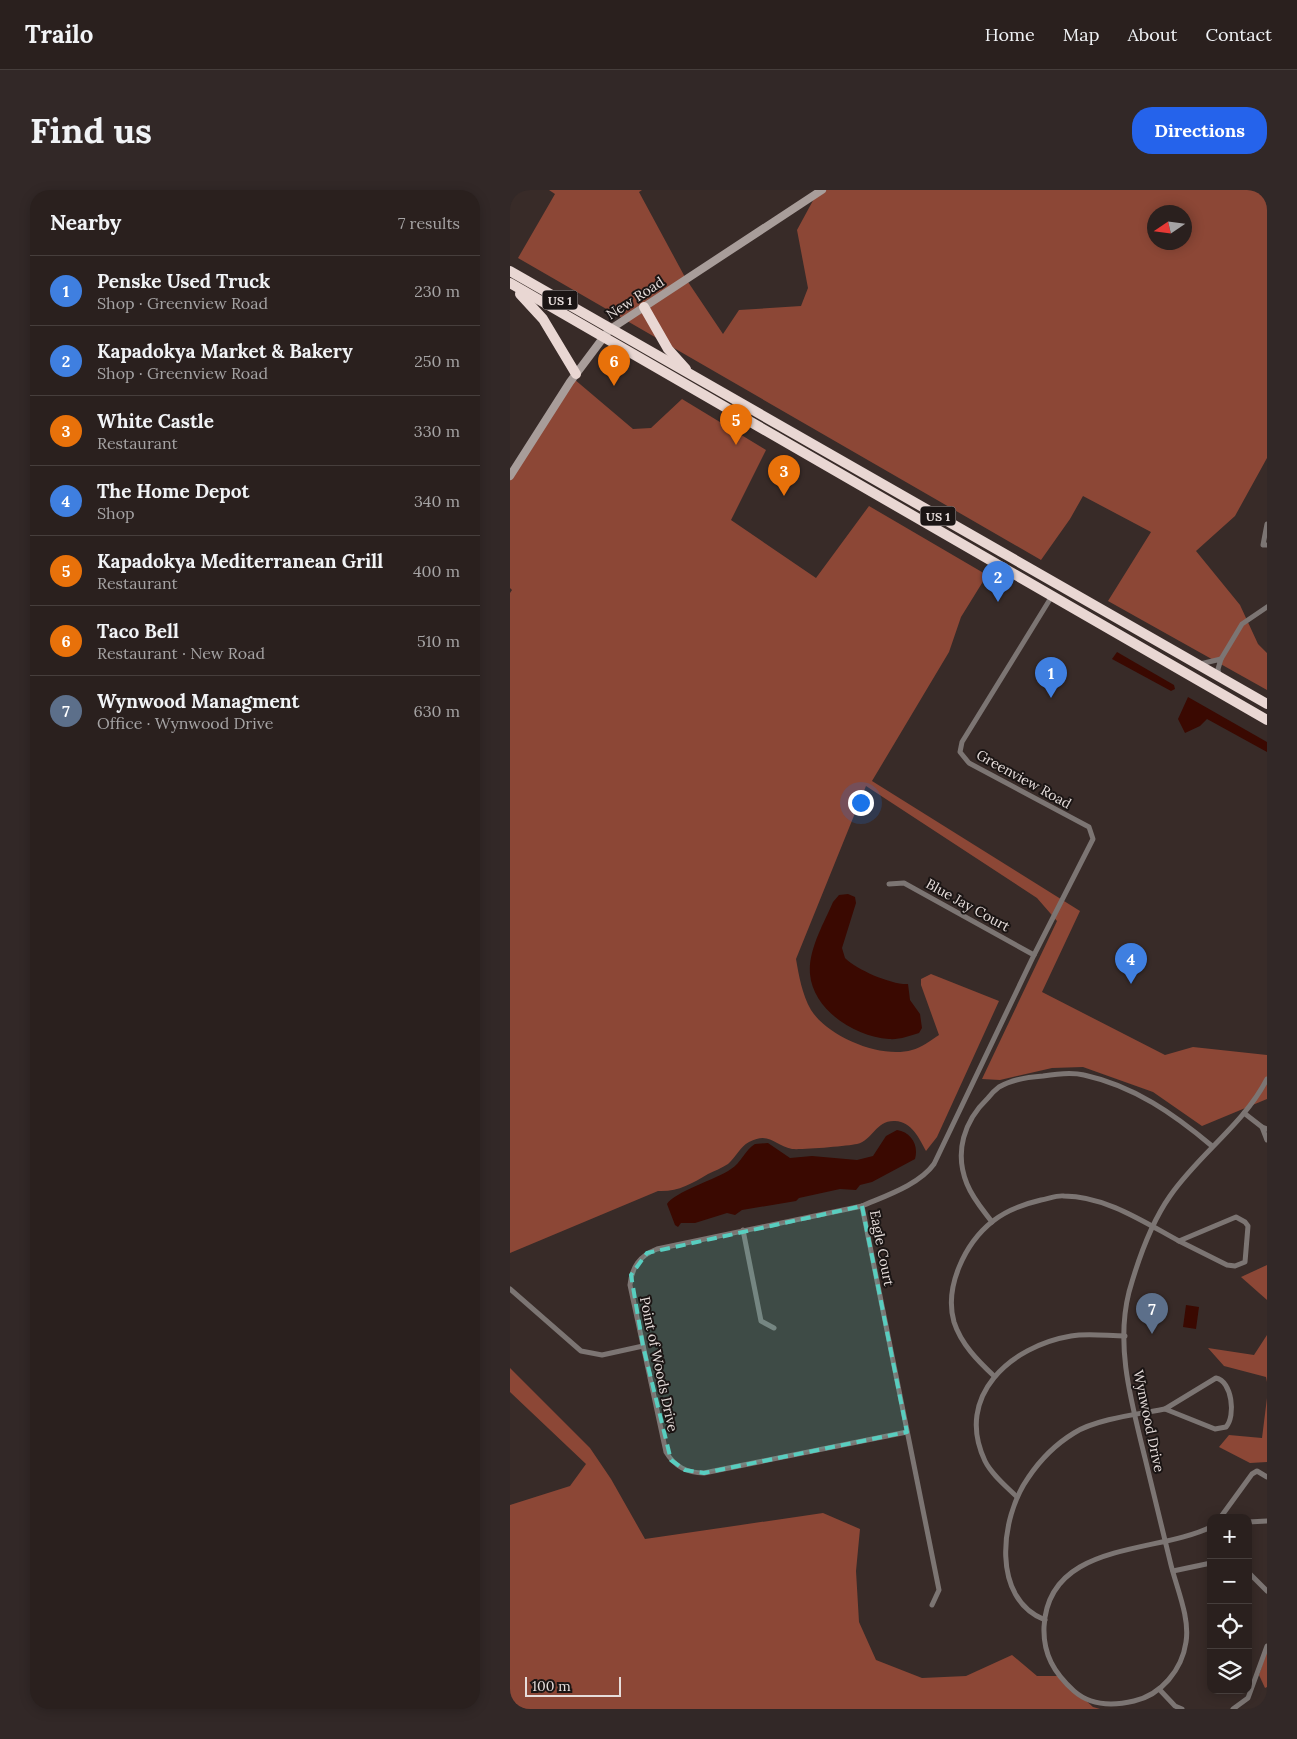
<!DOCTYPE html>
<html lang="en">
<head>
<meta charset="utf-8">
<style>
  :root { --surface:#2a201e; --page:#322827; --text:#f1f3f6; --muted:#a5a3a4; --line:#463e3c; --accent:#2563eb }
  body { margin:0; font-family:Lora,serif; background:var(--page); color:var(--text) }
  .controls { position:absolute; right:15px; bottom:15px; display:grid; overflow:hidden; border-radius:10px; box-shadow:0 2px 12px #0003 }
  .controls button { width:45px; height:45px; display:grid; place-items:center; padding:0; border:0; border-bottom:1px solid var(--line); background:var(--surface); color:var(--text); font:25px sans-serif }
  .compass { position:absolute; left:637px; top:15px; width:45px; height:45px; border-radius:50%; background:var(--surface); box-shadow:0 2px 12px #0003; rotate:257deg }
  .scale { position:absolute; left:15px; bottom:12px; width:96px; box-sizing:border-box; padding-left:5px; border:2px solid #e6dddb; border-top:0; font-size:14px; line-height:18px; white-space:nowrap; color:#e6dddb; -webkit-text-stroke:4px #1b1514; paint-order:stroke }
  .you { position:absolute; left:350px; top:612px; width:18px; height:18px; margin:-12px; border:4px solid #fff; border-radius:50%; background:#1a73e8; box-shadow:0 0 0 8px #1a73e833 }
  .badge { display:grid; place-items:center; width:32px; height:32px; border-radius:50%; background:var(--accent); color:#fff; font-size:16px; font-weight:700 }
  .pin { position:absolute; translate:-50% -41px; filter:drop-shadow(0 1px 2px #0008) }
  .pin::after { content:''; position:absolute; top:26px; width:18px; height:15px; background:inherit; clip-path:polygon(0 0,100% 0,50% 100%) }
  .list { margin:0; padding:0; list-style:none }
  h2 { display:flex; justify-content:space-between; align-items:center; height:65px; margin:0; padding:0 20px; font-size:21px }
  h2 small { font-size:16px; font-weight:400; color:var(--muted) }
  .list li { display:grid; grid-template-columns:32px 1fr auto; gap:15px; align-items:center; box-sizing:border-box; height:70px; padding:0 20px; border-top:1px solid var(--line) }
  .list b { display:block; font-size:19px; white-space:nowrap }
  .list p { margin:0; font-size:16px; white-space:nowrap; color:var(--muted) }
  .list em { font-size:16px; font-style:normal; color:var(--muted) }
  .icon { flex:none; width:28px; height:28px; fill:none; stroke:currentColor; stroke-width:2; stroke-linecap:round; stroke-linejoin:round }
  .map { position:relative; flex:none; width:757px; height:1519px; overflow:hidden; border-radius:20px }
  header { display:flex; align-items:center; gap:30px; box-sizing:border-box; height:70px; padding:0 25px; background:var(--surface); border-bottom:1px solid var(--line) }
  header strong { font-size:24px }
  nav { display:flex; gap:28px; margin-inline-start:auto; font-size:18px }
  .intro { display:flex; align-items:center; justify-content:space-between; box-sizing:border-box; height:120px; padding:0 30px }
  h1 { margin:0; font-size:35px }
  .button { padding:12px 22px; border-radius:20px; background:var(--accent); color:#fff; font-size:18px; font-weight:700 }
  main { display:flex; gap:30px; padding:0 30px }
  aside { flex:1; background:var(--surface); border-radius:20px; box-shadow:0 2px 12px #0003 }
  .map>svg:first-child { display:block }
  .forest { fill:#8c4736; fill-rule:evenodd }
  .water { fill:#3a0901 }
  .lines { fill:none; stroke-linecap:round; stroke-linejoin:round }
  .street { stroke:#7c7573; stroke-width:5 }
  .secondary { stroke:#a89d9a; stroke-width:8 }
  .highway { stroke:#e9d7d3; stroke-width:10 }
  .marked { fill:#58cec0; fill-opacity:0.2; stroke:#58cec0; stroke-width:4; stroke-dasharray:10 6; stroke-linejoin:round }
  .labels { text-anchor:middle; dominant-baseline:central; stroke-width:4; stroke-linejoin:round; paint-order:stroke }
  .shield { fill:#1b1514; stroke:#a9a19f; stroke-width:1 }
  .shield-label { font-size:12px; font-weight:bold; fill:#e6dddb }
  .street-label { font-size:14px; fill:#e6dddb; stroke:#1b1514 }
</style>
</head>
<body>
<header>
<strong>Trailo</strong>
<nav><a>Home</a><a>Map</a><a>About</a><a>Contact</a></nav>
</header>
<div class="intro"><h1>Find us</h1><a class="button">Directions</a></div>
<main>
<aside>
<h2>Nearby<small>7 results</small></h2>
<ul class="list">
<li><span class="badge" style="background:#3f7fe0">1</span><div><b>Penske Used Truck</b><p>Shop · Greenview Road</p></div><em>230 m</em></li>
<li><span class="badge" style="background:#3f7fe0">2</span><div><b>Kapadokya Market &amp; Bakery</b><p>Shop · Greenview Road</p></div><em>250 m</em></li>
<li><span class="badge" style="background:#e8710a">3</span><div><b>White Castle</b><p>Restaurant</p></div><em>330 m</em></li>
<li><span class="badge" style="background:#3f7fe0">4</span><div><b>The Home Depot</b><p>Shop</p></div><em>340 m</em></li>
<li><span class="badge" style="background:#e8710a">5</span><div><b>Kapadokya Mediterranean Grill</b><p>Restaurant</p></div><em>400 m</em></li>
<li><span class="badge" style="background:#e8710a">6</span><div><b>Taco Bell</b><p>Restaurant · New Road</p></div><em>510 m</em></li>
<li><span class="badge" style="background:#5c6f8a">7</span><div><b>Wynwood Managment</b><p>Office · Wynwood Drive</p></div><em>630 m</em></li>
</ul>
</aside>
<div class="map">
<svg width="757" height="1519" viewBox="0 0 757 1519">
  <rect width="100%" height="100%" fill="#382b28"/>
  <!-- forest -->
  <g class="forest">
    <path d="M39,0H132L129,2L176,89L213,144L229,120L291,116L298,98L287,40L306,5L313,0H757V268L725,326L686,361L730,415L748,454L757,463V500L598,411L641,342L573,306L560,329L531,370L8,68L45,4ZM644,22H674V52H644Z"/>
    <path d="M64,189L123,239L141,238L172,209L256,260L221,330L306,388L359,316L477,385L451,427L439,462L362,591L570,721L532,802L655,865L683,857L757,865V909L692,936L643,902L573,877L542,878L490,890L472,889L547,731L527,708L356,596L286,769C289,786 292,804 301,820C318,847 371,869 402,860C411,858 421,850 429,845L411,795V789L421,784L489,811L427,947L416,961C409,948 402,932 385,931C366,930 363,950 347,954C337,956 291,960 282,959C265,956 260,941 239,952C230,957 226,967 218,974C212,978 204,981 198,984C181,994 168,1002 148,1001L0,1063V403L2,400L0,398V287Z"/>
    <path d="M757,1075V1110L731,1087Z"/>
    <path d="M757,1145V1192L756,1187L714,1176L698,1158L744,1165Z"/>
    <path d="M0,1178L80,1258L101,1289L135,1349L313,1323L350,1339L346,1381L349,1432L366,1470L412,1488L456,1486L502,1465L527,1486H549L583,1517L590,1519H0V1315L60,1296L76,1274L0,1202Z"/>
    <path d="M757,1208V1272L740,1273L709,1257L719,1245L752,1248Z"/>
    <path d="M757,1460V1497L755,1498L749,1485Z"/>
  </g>
  <!-- water -->
  <g class="water">
    <path d="M607,462L664,495L665,499L661,501L602,469Z"/>
    <path d="M678,507L757,552V562L697,529L690,536L675,543L668,529Z"/>
    <path d="M338,704L345,707L346,713L332,758L335,768C347,780 382,795 398,794L400,810L410,824L412,838L409,843C400,846 388,850 379,849C345,847 303,820 300,784C298,760 314,733 323,712L329,705Z"/>
    <path d="M387,940C401,942 409,955 405,969L362,992L350,995L346,1000L330,999L289,1008L286,1011L232,1020L225,1025L217,1023L185,1033H171L168,1037L165,1035L157,1014C164,1002 207,989 221,979C231,973 235,960 245,954L258,953L280,968L302,966L347,970L363,966L376,946Z"/>
    <path d="M676,1115L689,1117L686,1139L673,1137Z"/>
  </g>
  <g class="lines">
    <!-- street -->
    <g class="street">
      <path d="M757,334L753,355H757"/>
      <path d="M711,469L732,434L757,417"/>
      <path d="M690,474L711,469L708,479L709,486"/>
      <path d="M379,694L394,693L524,765"/>
      <path d="M734,923L752,937"/>
      <path d="M757,939L752,937L757,950"/>
      <path d="M352,1016L429,1400L422,1415"/>
      <path d="M726,1027L735,1032L738,1036L735,1072L725,1076L717,1075L669,1051Z"/>
      <path d="M482,1032C473,1020 463,1009 457,994C444,962 454,931 478,908C481,904 485,900 489,897C501,890 518,887 533,886C545,884 562,882 574,885C624,896 664,924 702,956"/>
      <path d="M233,1040L251,1131L264,1138"/>
      <path d="M0,1099L71,1161L92,1165L133,1156"/>
      <path d="M484,1186C468,1171 451,1154 444,1132C434,1097 455,1053 483,1031C497,1020 514,1014 531,1010C538,1009 547,1005 554,1006C595,1006 634,1032 669,1051"/>
      <path d="M706,1188C722,1191 726,1226 716,1237L705,1239L655,1219Z"/>
      <path d="M397,1242L194,1283C177,1283 165,1277 156,1262L120,1095C122,1077 129,1066 147,1059L352,1016C375,1006 409,995 424,974L524,765L583,649L579,637L459,573L450,562L452,552L542,406"/>
      <path d="M507,1307C496,1296 482,1285 475,1271C444,1206 501,1156 561,1146C578,1143 598,1146 615,1146"/>
      <path d="M710,1328L742,1284L747,1281L757,1287"/>
      <path d="M738,1332L757,1331"/>
      <path d="M701,1337C646,1364 538,1351 534,1437C533,1464 544,1483 564,1501C581,1516 603,1516 624,1511C651,1505 672,1480 676,1452C680,1428 667,1399 661,1375C652,1339 644,1304 635,1268C622,1214 605,1157 619,1102C628,1070 641,1033 660,1006C689,964 734,934 757,889"/>
      <path d="M663,1381L701,1373"/>
      <path d="M738,1382L757,1401"/>
      <path d="M535,1430C481,1409 490,1328 518,1288C530,1270 546,1254 564,1243C586,1229 629,1224 655,1219"/>
      <path d="M649,1499L665,1516L672,1519"/>
      <path d="M723,1519L738,1508L757,1456"/>
    </g>
    <!-- secondary -->
    <path class="secondary" d="M0,286L60,192L99,140L312,0"/>
    <!-- highway -->
    <g class="highway">
      <path d="M0,81L757,514"/>
      <path d="M0,93L757,530"/>
      <path d="M10,104L33,129L66,184"/>
      <path d="M134,117L158,159L176,179"/>
    </g>
  </g>
  <!-- marked area -->
  <path class="marked" d="M352,1016L397,1242L194,1283L175,1280L161,1270L133,1156L121,1085L137,1063Z"/>
  <g class="labels">
    <!-- shield labels -->
    <g class="shield">
      <rect x="32.5" y="100.5" width="35" height="19" rx="4"/>
      <rect x="410.5" y="316.5" width="35" height="19" rx="4"/>
    </g>
    <g class="shield-label">
      <text x="50" y="110">US 1</text>
      <text x="428" y="326">US 1</text>
    </g>
    <!-- street labels -->
    <g class="street-label">
      <text transform="translate(125 108) rotate(-33)">New Road</text>
      <text transform="translate(514 589) rotate(29)">Greenview Road</text>
      <text transform="translate(458 715) rotate(29)">Blue Jay Court</text>
      <text transform="translate(372 1058) rotate(79)">Eagle Court</text>
      <text transform="translate(149 1174) rotate(78)">Point of Woods Drive</text>
      <text transform="translate(639 1231) rotate(78)">Wynwood Drive</text>
    </g>
  </g>
</svg>
<div class="controls">
<button>+</button>
<button>−</button>
<button><svg class="icon" aria-label="locate" viewBox="0 0 24 24"><circle cx="12" cy="12" r="6"/><path d="M12 2v4M12 18v4M2 12h4M18 12h4"/></svg></button>
<button><svg class="icon" aria-label="layers" viewBox="0 0 24 24"><path d="M12 4l9 5-9 5-9-5zM3 14l9 5 9-5"/></svg></button>
</div>
<svg class="compass" viewBox="-18 -18 36 36"><path d="M0-13l5 13h-10z" fill="#e53935"/><path d="M0 13l5-13h-10z" fill="#a5a3a4"/></svg>
<div class="scale">100 m</div>
<div class="you"></div>
<div class="pin badge" style="left:541px;top:508px;background:#3f7fe0">1</div>
<div class="pin badge" style="left:488px;top:412px;background:#3f7fe0">2</div>
<div class="pin badge" style="left:274px;top:306px;background:#e8710a">3</div>
<div class="pin badge" style="left:621px;top:794px;background:#3f7fe0">4</div>
<div class="pin badge" style="left:226px;top:255px;background:#e8710a">5</div>
<div class="pin badge" style="left:104px;top:196px;background:#e8710a">6</div>
<div class="pin badge" style="left:642px;top:1144px;background:#5c6f8a">7</div>
</div>
</main>
</body>
</html>
